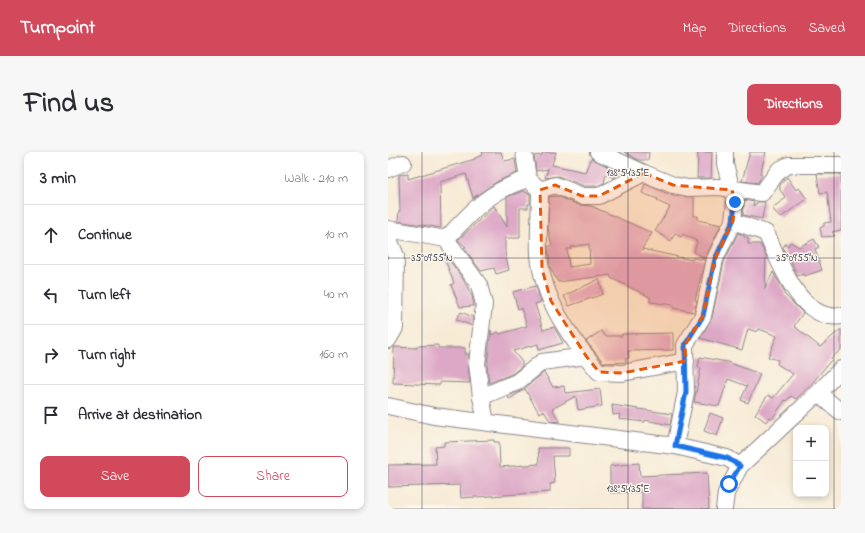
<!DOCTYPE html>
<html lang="en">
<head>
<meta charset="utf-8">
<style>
  :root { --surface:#fff; --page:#f7f7f7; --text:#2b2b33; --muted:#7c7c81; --line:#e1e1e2; --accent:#d1495b }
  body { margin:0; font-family:"Indie Flower",sans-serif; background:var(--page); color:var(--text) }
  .controls { position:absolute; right:12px; bottom:12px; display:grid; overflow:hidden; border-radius:8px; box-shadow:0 2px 6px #0003 }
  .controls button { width:36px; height:36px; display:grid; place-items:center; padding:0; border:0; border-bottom:1px solid var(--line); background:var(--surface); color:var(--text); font:20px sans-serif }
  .stop { position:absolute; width:12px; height:12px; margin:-9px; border:3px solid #1a73e8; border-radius:50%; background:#fff }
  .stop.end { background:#1a73e8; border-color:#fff; box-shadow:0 1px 4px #0008 }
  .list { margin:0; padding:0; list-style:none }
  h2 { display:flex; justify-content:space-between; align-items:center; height:52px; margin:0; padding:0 16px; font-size:17px }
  h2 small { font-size:13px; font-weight:400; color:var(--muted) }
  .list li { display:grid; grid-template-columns:26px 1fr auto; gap:12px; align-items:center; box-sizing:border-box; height:60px; padding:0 16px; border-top:1px solid var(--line) }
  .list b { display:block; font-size:15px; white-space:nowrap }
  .list em { font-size:13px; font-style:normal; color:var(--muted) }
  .actions { display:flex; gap:8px; padding:12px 16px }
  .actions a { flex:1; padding:9px 0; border:1px solid var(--accent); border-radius:8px; text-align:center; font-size:14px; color:var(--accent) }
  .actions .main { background:var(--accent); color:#fff }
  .icon { flex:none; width:22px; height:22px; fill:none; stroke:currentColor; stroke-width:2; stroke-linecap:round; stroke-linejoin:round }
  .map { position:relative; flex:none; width:453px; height:357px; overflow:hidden; border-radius:8px }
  header { display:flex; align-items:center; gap:24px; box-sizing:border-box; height:56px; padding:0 20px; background:var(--accent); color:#fff }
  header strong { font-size:19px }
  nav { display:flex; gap:22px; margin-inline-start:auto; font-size:14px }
  .intro { display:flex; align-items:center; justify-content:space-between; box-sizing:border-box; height:96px; padding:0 24px }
  h1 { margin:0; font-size:28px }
  .button { padding:10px 18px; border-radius:8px; background:var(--accent); color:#fff; font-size:14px; font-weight:700 }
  main { display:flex; gap:24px; padding:0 24px }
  aside { flex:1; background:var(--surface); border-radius:8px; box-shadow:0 2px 6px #0003 }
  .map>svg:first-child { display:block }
  .building { fill:#dda8c6; fill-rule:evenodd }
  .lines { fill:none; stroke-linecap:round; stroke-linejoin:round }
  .minor-casing { stroke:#8c8688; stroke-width:18 }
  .minor { stroke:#fff; stroke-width:16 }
  .route { stroke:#1a73e8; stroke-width:5 }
  .marked { fill:#e8590c; fill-opacity:0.2; stroke:#e8590c; stroke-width:3; stroke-dasharray:8 5; stroke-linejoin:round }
  .ticks { fill:none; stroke:#22223b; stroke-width:1; stroke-opacity:0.45 }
  .ticks-label { font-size:10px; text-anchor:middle; fill:#22223b; stroke:#fbf7ec; stroke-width:3; stroke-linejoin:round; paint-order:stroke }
</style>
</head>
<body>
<header>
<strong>Turnpoint</strong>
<nav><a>Map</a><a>Directions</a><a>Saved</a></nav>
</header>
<div class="intro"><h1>Find us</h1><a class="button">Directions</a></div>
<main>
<aside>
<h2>3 min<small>Walk · 210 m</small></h2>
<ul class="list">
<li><svg class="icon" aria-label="ahead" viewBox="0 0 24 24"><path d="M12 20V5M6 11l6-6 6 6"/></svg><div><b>Continue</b></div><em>10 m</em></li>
<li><svg class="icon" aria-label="left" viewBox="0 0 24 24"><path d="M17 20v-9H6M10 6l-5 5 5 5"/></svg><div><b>Turn left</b></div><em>40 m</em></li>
<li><svg class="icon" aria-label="right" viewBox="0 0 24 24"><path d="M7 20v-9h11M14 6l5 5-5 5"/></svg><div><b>Turn right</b></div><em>160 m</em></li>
<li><svg class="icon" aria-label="arrive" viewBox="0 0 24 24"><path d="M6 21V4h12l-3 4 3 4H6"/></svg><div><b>Arrive at destination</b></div></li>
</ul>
<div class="actions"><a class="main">Save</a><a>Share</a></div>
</aside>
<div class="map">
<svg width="453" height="357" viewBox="0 0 453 357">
  <rect width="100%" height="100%" fill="#fbf7ec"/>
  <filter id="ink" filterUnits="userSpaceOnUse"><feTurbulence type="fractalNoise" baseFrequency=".025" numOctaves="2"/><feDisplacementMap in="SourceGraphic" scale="8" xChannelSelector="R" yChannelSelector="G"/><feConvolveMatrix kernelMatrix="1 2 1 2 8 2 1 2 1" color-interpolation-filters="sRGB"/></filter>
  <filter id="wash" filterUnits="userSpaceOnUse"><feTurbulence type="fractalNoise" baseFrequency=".012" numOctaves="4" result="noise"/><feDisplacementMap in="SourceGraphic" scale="16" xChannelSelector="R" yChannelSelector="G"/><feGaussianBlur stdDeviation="0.9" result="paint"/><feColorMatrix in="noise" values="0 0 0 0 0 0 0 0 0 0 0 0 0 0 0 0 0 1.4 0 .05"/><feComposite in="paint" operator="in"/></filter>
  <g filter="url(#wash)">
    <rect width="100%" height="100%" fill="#f7ebd6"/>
    <g id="blocks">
      <!-- building -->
      <g class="building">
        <path d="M94,0H113L116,9L127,7L129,21L110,29L85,46L78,22L52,30L53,76L10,69L11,59H12L11,23L20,22V27L87,7V6L95,3Z"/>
        <path d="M155,0H168L164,13L197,20L203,6L230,20L226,26L218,22L216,31L209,34H196L170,24L157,26L160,17L148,19L146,4L154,3Z"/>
        <path d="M236,0H261L260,8H250Z"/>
        <path d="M310,0H324L323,26H309Z"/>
        <path d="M362,0H378L372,22L374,23L370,31L354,29Z"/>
        <path d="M429,22H453V78L444,80L447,84L434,85L432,76L436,74V71L443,70L439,40L432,41Z"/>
        <path d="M399,25L408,38L411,36L419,47L392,66L384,56L398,46L392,38V33Z"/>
        <path d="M257,32L285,44L306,45V64H310V68L333,73L317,106L306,100L309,89L295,82L293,85L287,81L283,89L267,79L282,55L269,49L270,47L254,41Z"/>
        <path d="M135,39L142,42V52H140V56H132V86H117V101L121,118L108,122L106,116L93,119L76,96L78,95L70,88L106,54L119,75V45Z"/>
        <path d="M169,44L191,53L203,54L264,81L254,97L304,108L305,106L317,108L307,148L309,149L306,160L285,156L286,153L262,150V145L223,126L222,123L170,130L162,115L160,94H164L160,76L161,45ZM201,92L202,112L181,115L179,97H183V95Z"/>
        <path d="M356,48L366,50L365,54L370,50H377L374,67L355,63Z"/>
        <path d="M350,81L356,83V85H360V92H372L378,104L377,137L385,120L397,140L396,142L415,161L406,174L432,195L453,177V198L443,206L444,207L421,235L408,247L403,244L398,249L397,248L384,267L382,265L378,270L367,262L380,243L385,246L405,222L389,212L390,208L380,205L389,184L371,177L369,180L360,177L354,198L312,186L324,166L336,110Z"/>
        <path d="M426,87L431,95L427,97L434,118L416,124L415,122L409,124L401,104L398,102L395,96L397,92L400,94L402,90L411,95Z"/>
        <path d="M58,104L75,127L84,144L86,154L72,155L63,133L66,131L56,105Z"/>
        <path d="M211,127L215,142L181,154L176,144Z"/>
        <path d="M148,134L153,150L147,152L155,178L166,175L175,191L151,198L150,192L125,199L134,210V214L124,222L101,231L99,212L103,178L104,183L110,180L112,182L139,174L133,156L130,157L125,140Z"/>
        <path d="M73,160L85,165L84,174L68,167Z"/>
        <path d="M213,179L217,184H234V182L285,181V198L240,199L241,206L237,207L239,210L216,211L198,189Z"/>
        <path d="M50,193V196H77V202H81L80,213L82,231L52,230V233L5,231L6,195L29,196V194Z"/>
        <path d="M312,205L339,210L372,222L360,251L353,248L359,234L340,227L331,254L306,250L313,216H310Z"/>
        <path d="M156,220L165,235L176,234L177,241L212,237L214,254L190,258L188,244L164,257L172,270L162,269L156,259L151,261L137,237L121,247L120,244L135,238Z"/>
        <path d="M224,253L284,262L282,273L257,268V270L231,267L232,262L225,263Z"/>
        <path d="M322,261L335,266L329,284L316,279Z"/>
        <path d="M106,288V290H111L112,315L151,312L150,296H181V304H165L167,331L162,332V340L73,346L72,333L0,335V313L48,312L47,295L56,294V290Z"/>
        <path d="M251,311L252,324L319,321L321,357H254V340L222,341V314Z"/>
      </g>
    </g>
  </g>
  <g filter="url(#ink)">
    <use href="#blocks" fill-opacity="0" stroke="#8c8688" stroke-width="1"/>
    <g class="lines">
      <defs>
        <g id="minor">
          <path d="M136,0L140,27"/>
          <path d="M210,0L256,21"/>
          <path d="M0,17L15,11"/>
          <path d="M152,38L167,33L194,44H211L256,21L285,33L300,36L331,35L374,41L391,18L401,13H453"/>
          <path d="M345,69L378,81C392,110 412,170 453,164"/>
          <path d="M0,77L58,87"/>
          <path d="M0,85L8,104L7,176L0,188"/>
          <path d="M430,241L453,260"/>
          <path d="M93,245L129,230L154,210L198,204"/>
          <path d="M0,254L46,264L287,294L339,306L352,314"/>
          <path d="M98,270L93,245L89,212L96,152L91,133L58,87C84,59 102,38 140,27L152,38C152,59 150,81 151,102C154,147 183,187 211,220L234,221L298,209"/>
          <path d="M287,294L298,240L297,193L315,164L327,107L345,69L347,50L337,12V0"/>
          <path d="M336,357L338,341L352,314L430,241L453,217"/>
        </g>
      </defs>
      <!-- minor casing -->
      <use href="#minor" class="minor-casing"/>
      <!-- minor -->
      <use href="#minor" class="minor"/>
    </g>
  </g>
  <g class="lines" filter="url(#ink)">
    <!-- route -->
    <path class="route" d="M341,332L352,314L339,306L287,294L298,240L297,193L315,164L327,107L345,69L347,50"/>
  </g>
  <!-- marked area -->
  <path class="marked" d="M256,21L285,33L344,38L347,50L345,69L327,107L315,164L297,193L298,209L234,221L211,220L198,204L163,149L154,117L152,38L167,33L194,44H211Z"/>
  <!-- ticks -->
  <path class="ticks" d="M34,0V357M240,0V357M446,0V357M0,106H453M0,357H453"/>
  <g class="ticks-label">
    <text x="240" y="24">138°54'35"E</text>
    <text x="44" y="109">35°09'55"N</text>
    <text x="409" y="109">35°09'55"N</text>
    <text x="240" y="340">138°54'35"E</text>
  </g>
</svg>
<div class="controls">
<button>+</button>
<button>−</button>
</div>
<div class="stop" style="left:341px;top:332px"></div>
<div class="stop end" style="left:347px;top:50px"></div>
</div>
</main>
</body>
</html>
